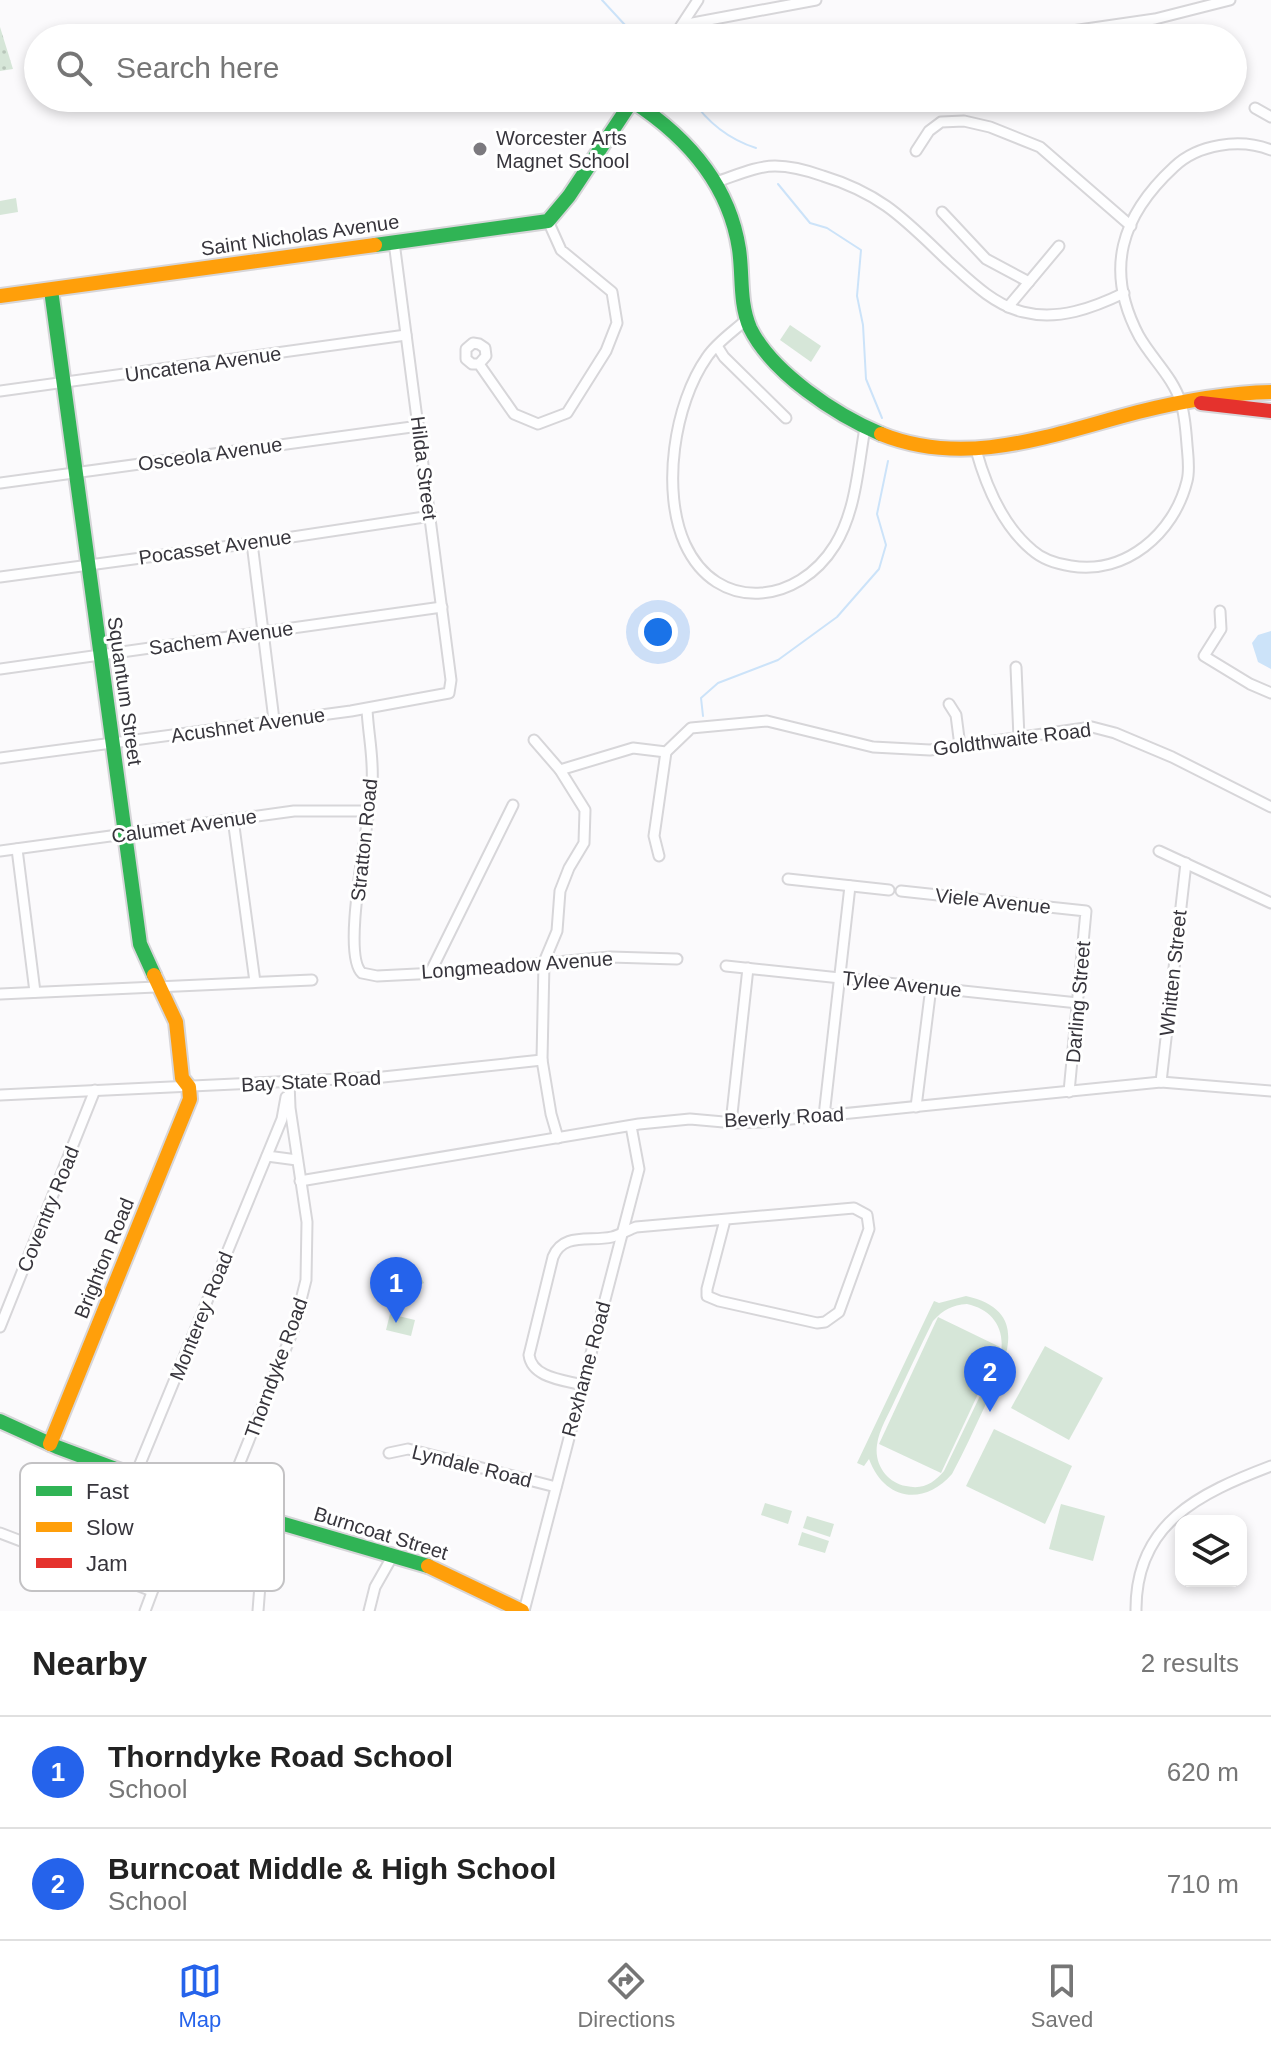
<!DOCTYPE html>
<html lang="en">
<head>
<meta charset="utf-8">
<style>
  :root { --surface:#fff; --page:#f6f6f6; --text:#222; --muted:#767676; --line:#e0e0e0; --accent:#2563eb }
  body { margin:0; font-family:Helvetica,sans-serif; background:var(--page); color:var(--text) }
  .controls { position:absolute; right:24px; bottom:24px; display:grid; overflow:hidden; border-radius:16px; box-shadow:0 4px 12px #0003 }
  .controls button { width:72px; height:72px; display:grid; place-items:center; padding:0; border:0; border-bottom:2px solid var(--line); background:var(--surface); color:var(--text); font:40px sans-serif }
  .you { position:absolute; left:658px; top:632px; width:28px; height:28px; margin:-20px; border:6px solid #fff; border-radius:50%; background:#1a73e8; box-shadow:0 0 0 12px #1a73e833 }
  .badge { display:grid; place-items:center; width:52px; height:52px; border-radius:50%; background:var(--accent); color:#fff; font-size:26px; font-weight:700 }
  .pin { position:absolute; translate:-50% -66px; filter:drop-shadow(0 2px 4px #0008) }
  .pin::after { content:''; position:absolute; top:42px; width:28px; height:24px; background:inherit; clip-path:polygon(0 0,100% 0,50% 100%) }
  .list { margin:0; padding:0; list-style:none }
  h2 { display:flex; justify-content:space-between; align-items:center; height:104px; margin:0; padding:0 32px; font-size:34px }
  h2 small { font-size:26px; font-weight:400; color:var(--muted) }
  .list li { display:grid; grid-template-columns:52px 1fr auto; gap:24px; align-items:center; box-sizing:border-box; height:112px; padding:0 32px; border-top:2px solid var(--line) }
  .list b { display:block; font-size:30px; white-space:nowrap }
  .list p { margin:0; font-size:26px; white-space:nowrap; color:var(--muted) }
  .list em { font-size:26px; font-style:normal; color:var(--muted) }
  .icon { flex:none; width:44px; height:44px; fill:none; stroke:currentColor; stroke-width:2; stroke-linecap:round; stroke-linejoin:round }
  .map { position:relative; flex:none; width:1271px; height:1611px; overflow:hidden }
  .search { position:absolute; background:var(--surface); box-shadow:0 4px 12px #0003; left:24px; right:24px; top:24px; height:88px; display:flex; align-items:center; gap:20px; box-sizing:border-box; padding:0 28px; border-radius:44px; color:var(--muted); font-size:30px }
  .sheet { height:328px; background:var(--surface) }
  nav { display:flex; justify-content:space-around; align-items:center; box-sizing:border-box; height:112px; border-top:2px solid var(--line); background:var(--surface); font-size:22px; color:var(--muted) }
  nav a { display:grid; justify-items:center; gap:4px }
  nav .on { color:var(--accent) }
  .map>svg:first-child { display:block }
  .green { fill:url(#green-dots) }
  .pitch { fill:#d6e6d8; fill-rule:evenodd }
  .water { fill:#cce3f9 }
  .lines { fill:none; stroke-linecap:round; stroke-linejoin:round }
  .stream { stroke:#cce3f9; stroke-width:2 }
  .street-casing { stroke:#d7d6d9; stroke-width:13 }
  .fast-casing { stroke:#d7d6d9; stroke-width:18 }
  .slow-casing { stroke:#d7d6d9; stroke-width:18 }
  .jam-casing { stroke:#d7d6d9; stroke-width:18 }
  .street { stroke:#fefeff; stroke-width:9 }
  .fast { stroke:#30b455; stroke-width:14 }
  .slow { stroke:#ff9f0a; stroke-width:14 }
  .jam { stroke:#e5322d; stroke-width:14 }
  .poi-dot { fill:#7c7a7f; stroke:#fff; stroke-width:3 }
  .labels { text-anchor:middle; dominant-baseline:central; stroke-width:6; stroke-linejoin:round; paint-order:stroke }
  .poi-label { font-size:20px; fill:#37353c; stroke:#fff; text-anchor:start }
  .street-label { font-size:20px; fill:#37353c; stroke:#fff }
  .key { fill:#fff; stroke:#c3c2c4; stroke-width:2 }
  .key-label { font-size:22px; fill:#37353c }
</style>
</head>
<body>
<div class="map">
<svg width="1271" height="1611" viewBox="0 0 1271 1611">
  <defs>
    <pattern id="green-dots" width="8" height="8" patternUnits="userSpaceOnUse" patternTransform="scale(2)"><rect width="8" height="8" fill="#d6e6d8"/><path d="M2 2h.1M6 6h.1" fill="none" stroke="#b8c6ba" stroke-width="1.8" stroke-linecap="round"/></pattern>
  </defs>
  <rect width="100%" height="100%" fill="#fbfafc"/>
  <!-- green -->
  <g class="green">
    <path d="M0,27L13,69L0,71Z"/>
    <path d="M398,1271L404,1275L419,1273L424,1283L417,1286L407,1301L394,1298L382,1300L378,1277Z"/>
  </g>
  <!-- pitch -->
  <g class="pitch">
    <path d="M16,198L18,212L0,215V201Z"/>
    <path d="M790,325L821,346L811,362L780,340Z"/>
    <path d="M966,1296C1034,1311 1004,1364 985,1406C974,1429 964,1452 952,1474C923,1507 884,1500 869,1459L864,1466L857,1463L934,1301L939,1303ZM967,1304C991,1309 1005,1327 1001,1352L944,1471C934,1483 923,1490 906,1486C888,1483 874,1465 877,1445C879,1429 889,1414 895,1400C908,1373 920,1347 933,1321C943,1310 952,1305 967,1304Z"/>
    <path d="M390,1314L415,1320L411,1336L386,1330Z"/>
    <path d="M938,1317L1000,1347L941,1473L879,1444Z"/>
    <path d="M1045,1346L1103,1378L1069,1440L1011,1408Z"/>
    <path d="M994,1429L1072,1466L1045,1524L966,1486Z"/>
    <path d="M765,1503L792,1511L788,1524L761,1515Z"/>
    <path d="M1061,1504L1105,1516L1093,1561L1049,1549Z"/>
    <path d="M807,1516L834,1524L830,1537L803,1528Z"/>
    <path d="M802,1532L829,1541L825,1553L798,1545Z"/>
  </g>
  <!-- water -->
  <path class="water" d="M1271,631V669L1258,662L1252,643L1258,635Z"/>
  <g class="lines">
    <!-- stream -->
    <g class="stream">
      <path d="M602,0L637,38"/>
      <path d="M691,98C707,122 728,139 756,148"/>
      <path d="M778,184L810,223L827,228L861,250L857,296L863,325L866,379L882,418"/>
      <path d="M703,716L701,698L718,683L778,660L837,617L879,569L886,545L877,514L888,461"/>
    </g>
    <defs>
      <g id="street">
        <path d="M682,25L816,0"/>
        <path d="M673,38L698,0"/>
        <path d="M1024,38L1155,19L1230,0"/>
        <path d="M1255,108L1271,117"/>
        <path d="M916,151L929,131L941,122L964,121L990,127L1040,147L1131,226"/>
        <path d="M716,182C735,176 756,166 775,166C791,166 809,171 823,176C882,194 905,220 948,261C970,281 994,305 1023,312C1058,321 1093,308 1124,293"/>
        <path d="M942,212L986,259L1029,282"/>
        <path d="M1008,307L1059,246"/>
        <path d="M747,319C734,331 717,342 707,357C674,404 661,491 685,544C717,614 798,605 835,545C856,511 858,467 865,428"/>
        <path d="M717,346L724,357L786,418"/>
        <path d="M479,364L486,356L485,348L479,344L473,343L466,349V359L472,364H479L514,414L538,424L567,413L606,351L617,323L612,292L561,250L548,221"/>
        <path d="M0,391L406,335"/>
        <path d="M976,450C986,486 1002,525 1032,550C1042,559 1057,564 1071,566C1125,575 1174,534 1187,481C1190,470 1188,457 1187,445C1186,432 1185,416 1181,403C1173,377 1152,359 1139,336C1104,270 1121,216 1174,167C1198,144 1240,138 1271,150"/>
        <path d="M0,483L419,426"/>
        <path d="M252,543L274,720"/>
        <path d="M0,577L252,543L431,516"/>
        <path d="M1220,611L1221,629L1204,656L1250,684L1271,693"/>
        <path d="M1016,667L1019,738"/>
        <path d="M0,669L442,607"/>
        <path d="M949,704L956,715L960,746"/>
        <path d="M367,709C368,733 374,759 372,783C371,817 340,954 362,973L377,976L437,973L610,957L677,959"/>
        <path d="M534,740L560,770L585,810L584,843L569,868L560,891L557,931L544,962L542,1060"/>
        <path d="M0,758L351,711L449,693L451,680L394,242"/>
        <path d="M560,770L633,748L666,752L691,728L767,721L873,747L930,750L1092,727L1115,733L1172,757L1271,807"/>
        <path d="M233,819L255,982"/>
        <path d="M17,849L35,992"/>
        <path d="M0,851L294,811H368"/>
        <path d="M1159,851L1271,903"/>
        <path d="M659,856L654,836L666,752"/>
        <path d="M788,879L889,890"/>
        <path d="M901,891L1086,911L1069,1092"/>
        <path d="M726,966L1078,1003"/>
        <path d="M430,973L513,805"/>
        <path d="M0,994L312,980"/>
        <path d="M1161,1082L1186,863"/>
        <path d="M0,1095L383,1077L542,1060L551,1114L558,1138"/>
        <path d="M916,1107L931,987"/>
        <path d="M824,1116L850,886"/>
        <path d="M731,1123L748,968"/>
        <path d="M267,1156L297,1160"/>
        <path d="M300,1181L639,1124L690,1119L735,1123L761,1122L1161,1082L1271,1091"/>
        <path d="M0,1327L95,1090"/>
        <path d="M582,1385C564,1380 532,1378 529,1355L553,1257C563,1232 590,1242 612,1237C620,1235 628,1230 636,1227L854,1208L867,1215L869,1229L839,1312L825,1322L817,1323L719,1301L707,1296V1289L725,1220"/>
        <path d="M389,1453L408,1449L556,1487"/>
        <path d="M135,1476L282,1119L286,1097"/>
        <path d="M222,1507L294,1328L306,1280L307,1222L290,1108L289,1082"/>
        <path d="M0,1533L152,1591"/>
        <path d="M145,1611L188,1496"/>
        <path d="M258,1611L265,1519"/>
        <path d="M369,1611L375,1587L392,1557"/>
        <path d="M524,1611L639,1169L631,1126"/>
        <path d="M1136,1611C1135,1523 1200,1493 1271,1466"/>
      </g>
      <g id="fast">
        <path d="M375,245L548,221L569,196L632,101C686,136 729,184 739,249C743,276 739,302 750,328C772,373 836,415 881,434"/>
        <path d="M51,290L140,944L154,975"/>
        <path d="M0,1421L57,1447L188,1496L428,1566"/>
      </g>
      <g id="slow">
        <path d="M0,296L375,245"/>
        <path d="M881,434C968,469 1053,434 1138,412C1182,401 1225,393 1271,392"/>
        <path d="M50,1444L190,1099L189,1087L182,1078L176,1022L154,975"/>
        <path d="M428,1566L522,1611"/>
      </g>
      <path id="jam" d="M1201,403L1271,411"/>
    </defs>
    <!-- street casing -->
    <use href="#street" class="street-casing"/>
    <!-- fast casing -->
    <use href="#fast" class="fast-casing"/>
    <!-- slow casing -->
    <use href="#slow" class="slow-casing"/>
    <!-- jam casing -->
    <use href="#jam" class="jam-casing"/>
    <!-- street -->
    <use href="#street" class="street"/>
    <!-- fast -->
    <use href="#fast" class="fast"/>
    <!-- slow -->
    <use href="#slow" class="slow"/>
    <!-- jam -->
    <use href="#jam" class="jam"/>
  </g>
  <!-- markers -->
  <circle class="poi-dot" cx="480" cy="149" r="8"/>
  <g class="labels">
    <!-- poi labels -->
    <g class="poi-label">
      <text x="496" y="138">Worcester Arts<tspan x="496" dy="23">Magnet School</tspan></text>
    </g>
    <!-- street labels -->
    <g class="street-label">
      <text transform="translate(300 235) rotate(-8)">Saint Nicholas Avenue</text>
      <text transform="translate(203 364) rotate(-8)">Uncatena Avenue</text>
      <text transform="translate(210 454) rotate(-8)">Osceola Avenue</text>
      <text transform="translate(424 468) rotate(83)">Hilda Street</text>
      <text transform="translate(215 547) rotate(-8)">Pocasset Avenue</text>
      <text transform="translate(221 638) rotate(-8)">Sachem Avenue</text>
      <text transform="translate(125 691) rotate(82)">Squantum Street</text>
      <text transform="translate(248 725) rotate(-8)">Acushnet Avenue</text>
      <text transform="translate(1012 739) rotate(-7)">Goldthwaite Road</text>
      <text transform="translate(184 826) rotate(-8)">Calumet Avenue</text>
      <text transform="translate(364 840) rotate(-84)">Stratton Road</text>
      <text transform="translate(993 901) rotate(6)">Viele Avenue</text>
      <text transform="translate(517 965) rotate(-4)">Longmeadow Avenue</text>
      <text transform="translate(1173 973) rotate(-84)">Whitten Street</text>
      <text transform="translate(902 984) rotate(6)">Tylee Avenue</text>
      <text transform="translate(1078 1002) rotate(-85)">Darling Street</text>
      <text transform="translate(311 1081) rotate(-3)">Bay State Road</text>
      <text transform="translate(784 1117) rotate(-3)">Beverly Road</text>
      <text transform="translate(48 1209) rotate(-68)">Coventry Road</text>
      <text transform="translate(104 1258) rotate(-68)">Brighton Road</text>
      <text transform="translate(201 1316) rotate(-68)">Monterey Road</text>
      <text transform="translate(276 1368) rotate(-70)">Thorndyke Road</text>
      <text transform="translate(586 1369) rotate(-75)">Rexhame Road</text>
      <text transform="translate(472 1466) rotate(14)">Lyndale Road</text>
      <text transform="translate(381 1533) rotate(17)">Burncoat Street</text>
    </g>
  </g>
  <!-- legend -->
  <rect x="20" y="1463" width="264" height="128" rx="12" class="key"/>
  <rect x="36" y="1486" width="36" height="10" fill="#30b455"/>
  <rect x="36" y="1522" width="36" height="10" fill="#ff9f0a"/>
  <rect x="36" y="1558" width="36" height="10" fill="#e5322d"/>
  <g class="key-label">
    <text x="86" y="1499">Fast</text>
    <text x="86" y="1535">Slow</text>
    <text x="86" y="1571">Jam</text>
  </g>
</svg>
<div class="controls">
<button><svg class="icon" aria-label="layers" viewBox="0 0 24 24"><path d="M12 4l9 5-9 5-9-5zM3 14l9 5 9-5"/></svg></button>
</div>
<div class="you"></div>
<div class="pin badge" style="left:396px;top:1323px">1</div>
<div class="pin badge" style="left:990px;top:1412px">2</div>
<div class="search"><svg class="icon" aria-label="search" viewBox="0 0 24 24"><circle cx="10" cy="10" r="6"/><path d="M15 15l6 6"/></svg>Search here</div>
</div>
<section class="sheet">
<h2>Nearby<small>2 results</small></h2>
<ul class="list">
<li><span class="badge">1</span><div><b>Thorndyke Road School</b><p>School</p></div><em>620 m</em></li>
<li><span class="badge">2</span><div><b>Burncoat Middle &amp; High School</b><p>School</p></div><em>710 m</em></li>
</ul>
</section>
<nav>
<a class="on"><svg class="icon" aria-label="map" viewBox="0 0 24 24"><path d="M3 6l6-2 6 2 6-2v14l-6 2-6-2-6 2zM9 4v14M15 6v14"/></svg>Map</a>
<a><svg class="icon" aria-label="directions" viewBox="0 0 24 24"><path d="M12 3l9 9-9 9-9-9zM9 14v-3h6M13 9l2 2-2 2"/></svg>Directions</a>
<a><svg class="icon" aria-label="saved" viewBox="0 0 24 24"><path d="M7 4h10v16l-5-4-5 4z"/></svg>Saved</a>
</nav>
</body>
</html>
